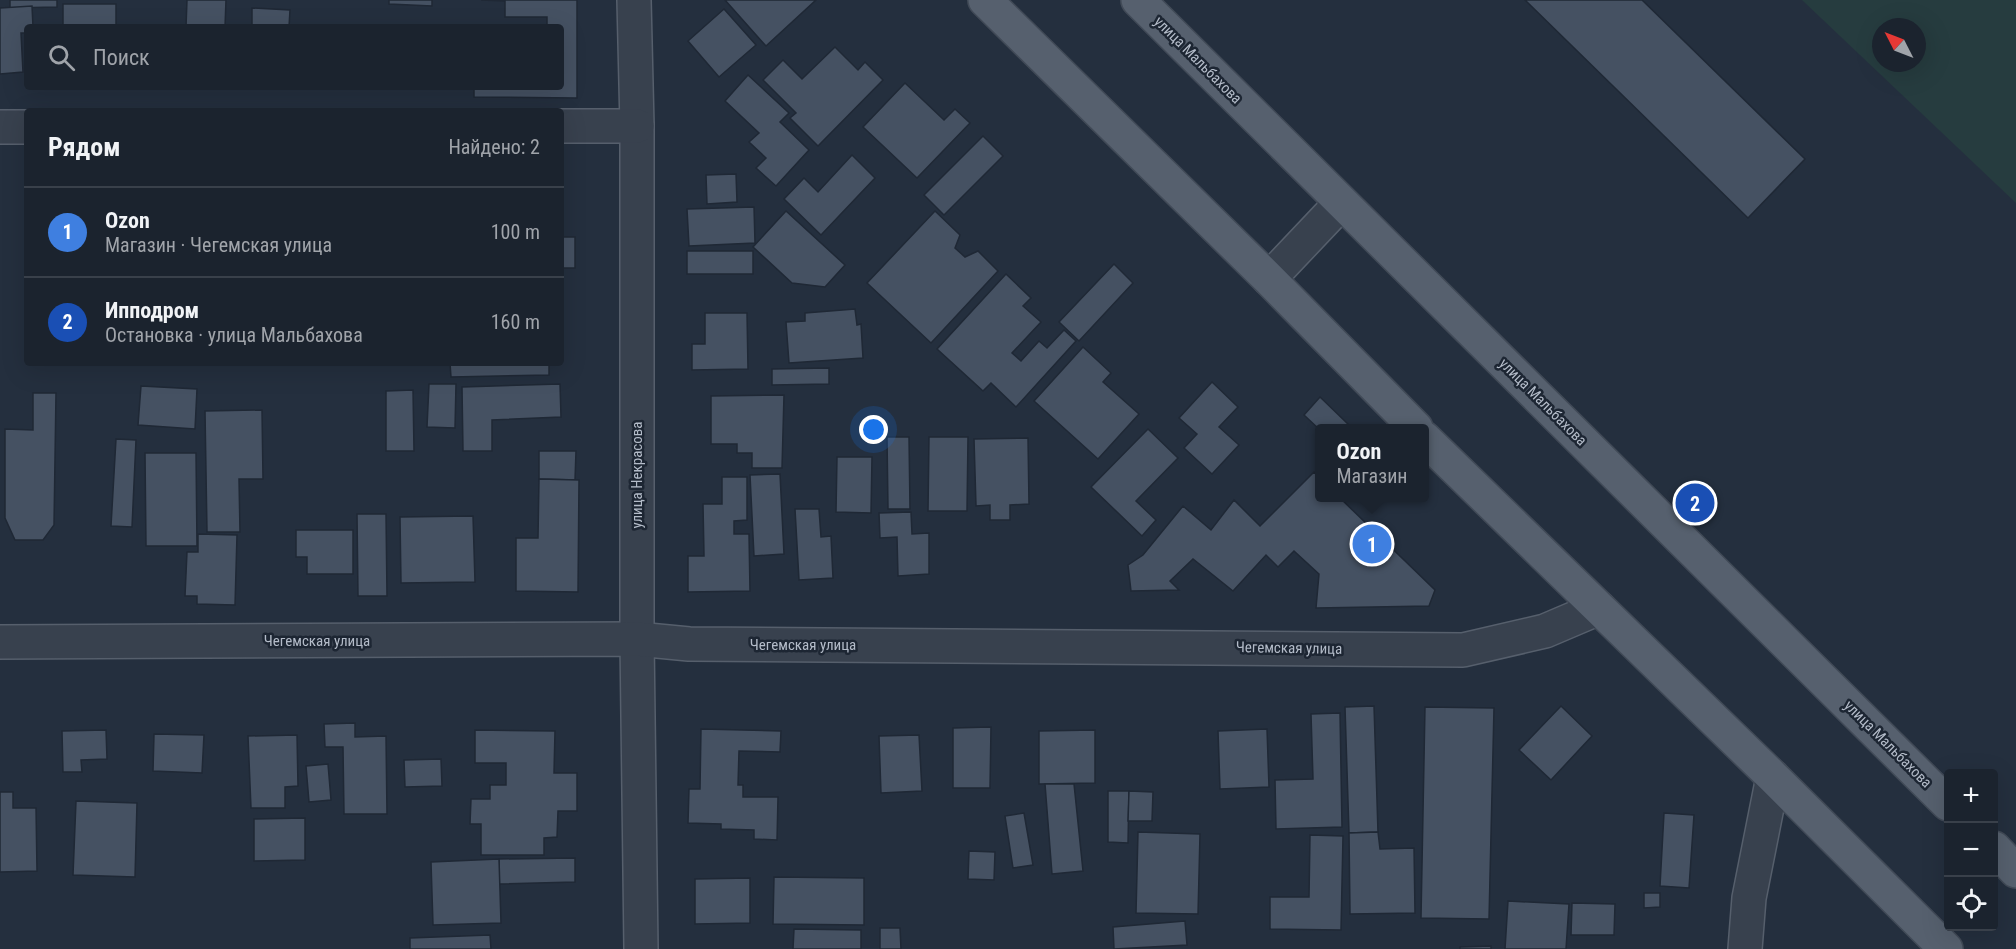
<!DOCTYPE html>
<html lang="ru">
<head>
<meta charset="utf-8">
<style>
  :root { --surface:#1b232e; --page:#242b36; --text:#f1f3f6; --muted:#a0a4aa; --line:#39404a; --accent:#8ab4f8 }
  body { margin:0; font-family:"Roboto Condensed",sans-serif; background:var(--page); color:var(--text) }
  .controls { position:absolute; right:18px; bottom:18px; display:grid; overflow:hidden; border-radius:6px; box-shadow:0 6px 24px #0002 }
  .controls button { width:54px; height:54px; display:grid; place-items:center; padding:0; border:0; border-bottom:2px solid var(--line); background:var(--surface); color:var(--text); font:30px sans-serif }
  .compass { position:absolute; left:1872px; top:18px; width:54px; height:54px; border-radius:50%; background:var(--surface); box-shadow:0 6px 24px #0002; rotate:312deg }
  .you { position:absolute; left:874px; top:430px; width:21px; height:21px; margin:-15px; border:4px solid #fff; border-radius:50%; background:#1a73e8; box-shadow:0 0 0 9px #1a73e833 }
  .badge { display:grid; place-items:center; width:39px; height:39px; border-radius:50%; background:var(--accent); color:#fff; font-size:20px; font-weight:700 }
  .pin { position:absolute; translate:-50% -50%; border:3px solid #fff; box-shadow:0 2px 6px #0006 }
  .popup { position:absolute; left:1315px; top:424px; width:114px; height:78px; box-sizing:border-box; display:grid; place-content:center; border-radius:6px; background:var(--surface); filter:drop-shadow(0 2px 4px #0005); font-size:20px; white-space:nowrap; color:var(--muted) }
  .popup b { font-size:22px; color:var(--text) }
  .popup::after { content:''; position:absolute; left:50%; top:100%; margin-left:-12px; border:12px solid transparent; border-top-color:var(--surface) }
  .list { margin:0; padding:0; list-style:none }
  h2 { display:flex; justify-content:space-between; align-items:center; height:78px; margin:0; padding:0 24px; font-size:26px }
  h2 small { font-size:20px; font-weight:400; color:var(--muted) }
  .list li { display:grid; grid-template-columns:39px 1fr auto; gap:18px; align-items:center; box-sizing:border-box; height:90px; padding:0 24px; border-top:2px solid var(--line) }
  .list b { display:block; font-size:22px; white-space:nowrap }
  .list p { margin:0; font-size:20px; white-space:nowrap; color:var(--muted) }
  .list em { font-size:20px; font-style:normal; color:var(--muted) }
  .icon { flex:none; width:33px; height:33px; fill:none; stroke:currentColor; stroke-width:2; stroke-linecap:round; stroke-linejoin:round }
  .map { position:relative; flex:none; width:2016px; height:949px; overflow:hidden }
  .search { position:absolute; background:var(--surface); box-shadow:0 6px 24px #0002; left:24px; top:24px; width:540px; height:66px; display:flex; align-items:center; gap:15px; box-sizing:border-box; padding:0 21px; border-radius:6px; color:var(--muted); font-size:22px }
  .panel { position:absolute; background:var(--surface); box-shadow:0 6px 24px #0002; left:24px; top:108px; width:540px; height:258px; border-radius:6px }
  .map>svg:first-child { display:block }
  .green { fill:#263c3f; fill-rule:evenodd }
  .building { fill:#455162; stroke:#1f2835; stroke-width:1.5 }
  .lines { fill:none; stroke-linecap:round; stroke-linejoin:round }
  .minor-casing { stroke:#565f6c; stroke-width:36 }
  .major-casing { stroke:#414a57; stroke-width:36 }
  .minor { stroke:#38414e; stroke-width:33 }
  .major { stroke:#56606e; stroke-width:33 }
  .labels { text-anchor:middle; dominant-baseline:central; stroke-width:5; stroke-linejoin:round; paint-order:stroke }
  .street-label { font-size:15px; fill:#b4bcc9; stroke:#1d2633 }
</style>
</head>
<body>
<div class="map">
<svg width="2016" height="949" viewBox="0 0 2016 949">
  <rect width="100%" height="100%" fill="#242f3e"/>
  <!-- green -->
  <path class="green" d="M1802,0H2016V203ZM1881,27H1917V63H1881Z"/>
  <!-- building -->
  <g class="building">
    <path d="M10,0H57V7L10,8Z"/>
    <path d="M187,0H226L225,27H186Z"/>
    <path d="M389,0H432V6L389,4Z"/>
    <path d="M481,0H577V98L474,97V87H561V27H547V17H505V1Z"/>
    <path d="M725,0H816L766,46Z"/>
    <path d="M1525,0H1642L1805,159L1748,218Z"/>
    <rect x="63" y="4" width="53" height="23"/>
    <path d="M32,6L33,27H27V33H21L23,72L0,74V8Z"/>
    <path d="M252,8L290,10L289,27H252Z"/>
    <path d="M724,9L756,45L719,77L688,41Z"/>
    <path d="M835,47L858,70L865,62L883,80L818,146L790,118L796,113L763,80L783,60L802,79Z"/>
    <path d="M748,75L789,113L780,122L809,150L776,186L756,168L766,158L749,142L759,133L725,101Z"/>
    <path d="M905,83L944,120L955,109L970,123L917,178L863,127Z"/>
    <path d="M157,87H200V89Z"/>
    <path d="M983,136L1003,156L944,215L924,195Z"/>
    <path d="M852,155L875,178L821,235L784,199L804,178L818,192Z"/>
    <path d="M736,174L737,202L707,204L706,175Z"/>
    <path d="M754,207L755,243L689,246L687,209Z"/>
    <path d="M786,211L845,265L825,287L792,283L753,247Z"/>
    <path d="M935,211L960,235L955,248L965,257L978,251L998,271L931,343L867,283Z"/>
    <rect x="561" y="237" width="14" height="31"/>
    <rect x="687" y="251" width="66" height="23"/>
    <path d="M1114,264L1133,283L1079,341L1059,322Z"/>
    <path d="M1006,274L1031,298L1023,306L1041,322L1012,353L1021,361L1039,341L1047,348L1064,330L1076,341L1016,407L991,383L983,391L937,349Z"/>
    <path d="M855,309L857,325L861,324L863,358L789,363L786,322L805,321V313Z"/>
    <path d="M705,313H747L748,369L692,370V344H705Z"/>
    <path d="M1083,347L1111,373L1103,382L1139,414L1098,459L1034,401Z"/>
    <path d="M450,363H549V375L451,377Z"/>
    <path d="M829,368V384L772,385V369Z"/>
    <path d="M1212,382L1238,407L1219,427L1239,445L1212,474L1184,448L1197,434L1179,418Z"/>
    <path d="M429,384H456L455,428L427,427Z"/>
    <path d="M560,384L561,417L492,420V451H463L462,387Z"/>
    <path d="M141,386L197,389L195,429L138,425Z"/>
    <path d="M413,390L414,451H386V391Z"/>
    <path d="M33,393H56L54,525L43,540H15L5,518V429L33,430Z"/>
    <path d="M784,395L782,468H752V453H737V444H711V396Z"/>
    <path d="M1320,397L1350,426L1348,428L1320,430L1304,415Z"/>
    <path d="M262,410L263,479H239L240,532H207L205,411Z"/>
    <path d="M1148,429L1178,458L1136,501L1156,520L1142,536L1091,487Z"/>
    <path d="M887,437H909L910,509H888Z"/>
    <path d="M929,437H968L967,511H928Z"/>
    <path d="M1028,438L1029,504L1010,505V520H990V505L976,506L974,439Z"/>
    <path d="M116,439L136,440L132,527L111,526Z"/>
    <path d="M539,451H576L575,480L539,479Z"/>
    <path d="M145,453H196L197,546H146Z"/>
    <path d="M837,457H872L871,513L836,512Z"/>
    <path d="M1314,472L1320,478V498H1340L1435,590L1429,606L1316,608L1319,574L1294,551L1278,567L1266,555L1233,591L1193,559L1170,581L1179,590L1131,591L1128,565L1143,555L1183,506L1211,530L1234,500L1260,526Z"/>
    <path d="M780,474L784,554L754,556L750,475Z"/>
    <path d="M722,477H747V520L734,521V534H749L750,591L688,592V556H704L703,504H722Z"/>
    <path d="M539,479L579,480L578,592L516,591V538H538Z"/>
    <path d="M795,509H819L821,537L831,536L833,578L799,580Z"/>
    <path d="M911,512L912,534L929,533V574L898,576L897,537L880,538L879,513Z"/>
    <path d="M357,514H386L387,596H358Z"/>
    <path d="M473,516L475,582L401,583L400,517Z"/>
    <path d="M296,530H353V574H307V557H296Z"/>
    <path d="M198,534L237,535L235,605L197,604V596H185L187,552H198Z"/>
    <path d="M1374,706L1378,832L1349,833L1345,707Z"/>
    <path d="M1561,706L1592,736L1551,780L1519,750Z"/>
    <path d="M1425,707L1494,708L1489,919L1421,918Z"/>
    <path d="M1340,713L1342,827L1276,829L1275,780L1313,779L1311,714Z"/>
    <path d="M355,723V737L386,736L387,814H344L343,747H325L324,724Z"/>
    <path d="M991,727L990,788H953V728Z"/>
    <path d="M701,729L781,731L780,752L739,751L738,785H743V797H778L777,840L754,839V830L721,829V824L688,823L689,789H700Z"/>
    <path d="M1267,729L1269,787L1220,789L1218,731Z"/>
    <path d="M106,730L107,759L81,760L82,772H63L62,731Z"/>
    <path d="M475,730L555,731L554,773H577V811H558L557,837L544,838V855H481V824H470L471,799H490V785H506V763H475Z"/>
    <path d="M1095,730V783L1039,784V731Z"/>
    <path d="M154,734L204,735L202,773L153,771Z"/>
    <path d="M297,735L298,786L285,787V808H251L248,736Z"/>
    <path d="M919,735L922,791L881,793L879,736Z"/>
    <path d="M441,759L442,786L405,787L404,760Z"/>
    <path d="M328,764L331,800L309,802L306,766Z"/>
    <path d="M1045,784H1074L1083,871L1052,874Z"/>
    <path d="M1108,791H1129L1128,843L1108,842Z"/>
    <path d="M1129,791L1153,792L1152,821H1128Z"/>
    <path d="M0,792H13V808H36L37,871L0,872Z"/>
    <path d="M76,801L137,803L135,877L73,875Z"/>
    <path d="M1024,813L1033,865L1013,868L1005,816Z"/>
    <path d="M1664,813L1694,815L1689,888L1660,886Z"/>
    <path d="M305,818V860L254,861V819Z"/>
    <path d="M1138,832L1200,834L1198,914L1136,913Z"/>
    <path d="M1378,832L1380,849L1414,848L1415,913L1350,914L1349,833Z"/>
    <path d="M1310,835L1343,836L1341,930L1270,929V897H1309Z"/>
    <path d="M969,851L995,852L994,880L968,879Z"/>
    <path d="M575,858V882L499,884V859Z"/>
    <path d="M499,859L501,923L433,925L431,862Z"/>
    <path d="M774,877L864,878V925L773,924Z"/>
    <path d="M750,878V923L695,924V879Z"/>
    <path d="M1644,893H1660V907L1644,908Z"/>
    <path d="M1508,901L1569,904L1566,949H1505Z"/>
    <path d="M1572,903L1615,904L1614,935H1571Z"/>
    <path d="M1185,921L1187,945L1114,949L1113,927Z"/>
    <path d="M880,928H900L901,949H880Z"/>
    <path d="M794,929L861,930V949H793Z"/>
    <path d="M490,935L491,949H410V938Z"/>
    <path d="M1491,946V949H1460V947Z"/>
  </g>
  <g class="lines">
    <defs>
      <g id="minor">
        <path d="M634,0L637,126V639L641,949"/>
        <path d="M561,126H637"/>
        <path d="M0,127H27"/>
        <path d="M1269,279L1341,203"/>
        <path d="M0,642L637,639L689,644L1463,650L1545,631L1599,608"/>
        <path d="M1745,949L1749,898L1773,777"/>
      </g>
      <g id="major">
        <path d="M985,0L1269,279L1416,428"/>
        <path d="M1138,0L1948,804"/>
        <path d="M1424,438L1773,777L1946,949"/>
        <path d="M1994,848L2016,871"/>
      </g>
    </defs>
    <!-- minor casing -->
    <use href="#minor" class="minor-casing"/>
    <!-- major casing -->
    <use href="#major" class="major-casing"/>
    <!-- minor -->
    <use href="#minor" class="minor"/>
    <!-- major -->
    <use href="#major" class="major"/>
  </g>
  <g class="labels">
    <!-- street labels -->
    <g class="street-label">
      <text transform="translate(1198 60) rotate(45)">улица Мальбахова</text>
      <text transform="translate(1543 402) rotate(45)">улица Мальбахова</text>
      <text transform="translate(637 475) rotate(-90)">улица Некрасова</text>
      <text x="317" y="641">Чегемская улица</text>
      <text x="803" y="645">Чегемская улица</text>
      <text transform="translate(1289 648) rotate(1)">Чегемская улица</text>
      <text transform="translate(1888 744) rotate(45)">улица Мальбахова</text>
    </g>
  </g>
</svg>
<div class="controls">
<button>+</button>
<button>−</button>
<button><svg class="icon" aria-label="locate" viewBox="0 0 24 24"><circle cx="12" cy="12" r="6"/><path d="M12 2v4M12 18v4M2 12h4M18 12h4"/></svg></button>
</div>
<svg class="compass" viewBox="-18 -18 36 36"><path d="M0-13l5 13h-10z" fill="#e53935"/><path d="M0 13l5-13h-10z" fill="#a0a4aa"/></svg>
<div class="you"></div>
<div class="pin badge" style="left:1372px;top:544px;background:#3f7fe0">1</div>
<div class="popup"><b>Ozon</b>Магазин</div>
<div class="pin badge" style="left:1695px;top:503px;background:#1a4fb4">2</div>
<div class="search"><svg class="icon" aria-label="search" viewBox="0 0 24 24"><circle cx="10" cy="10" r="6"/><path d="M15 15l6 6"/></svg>Поиск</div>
<section class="panel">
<h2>Рядом<small>Найдено: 2</small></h2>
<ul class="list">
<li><span class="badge" style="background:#3f7fe0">1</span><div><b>Ozon</b><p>Магазин · Чегемская улица</p></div><em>100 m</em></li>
<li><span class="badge" style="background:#1a4fb4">2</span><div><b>Ипподром</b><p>Остановка · улица Мальбахова</p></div><em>160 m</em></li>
</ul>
</section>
</div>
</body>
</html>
